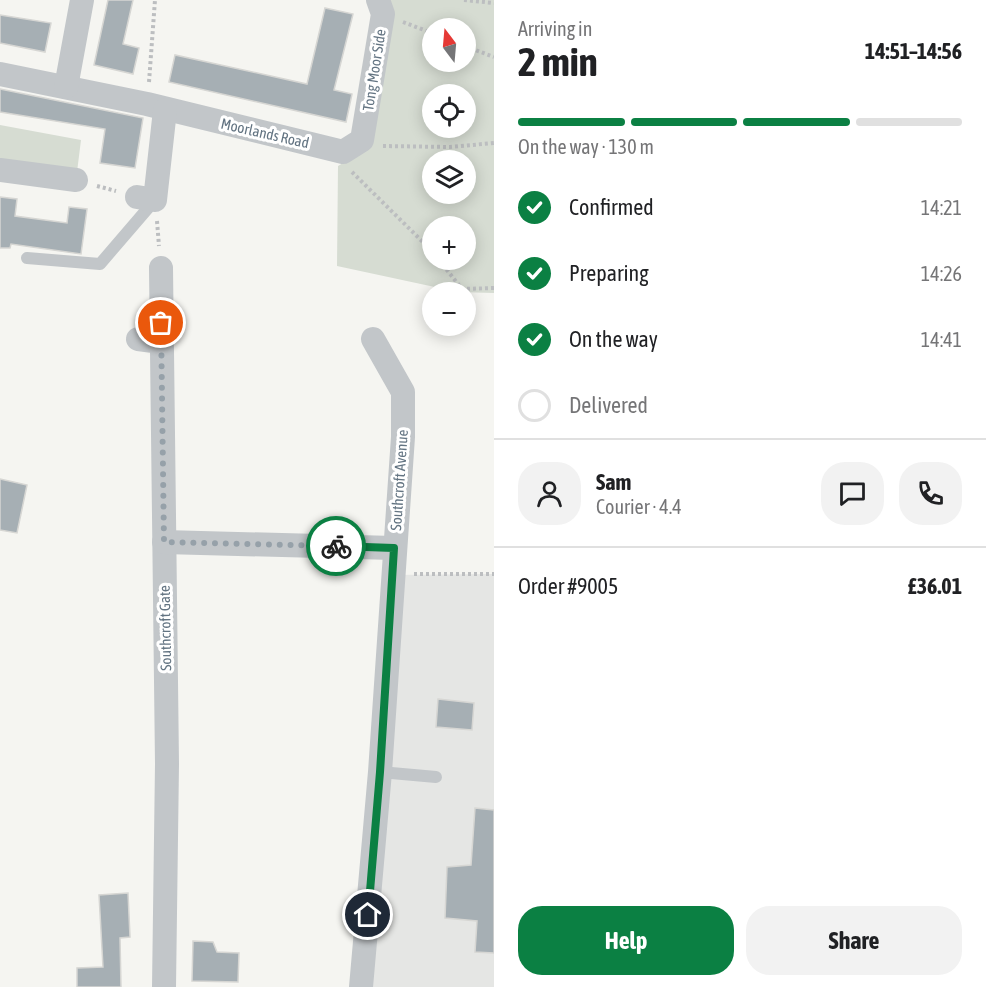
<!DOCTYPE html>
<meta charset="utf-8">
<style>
body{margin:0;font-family:"Asap Condensed",sans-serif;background:#f2f2f2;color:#202124;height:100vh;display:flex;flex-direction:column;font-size:22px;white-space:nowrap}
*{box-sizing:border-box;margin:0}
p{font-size:20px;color:#757577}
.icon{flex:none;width:33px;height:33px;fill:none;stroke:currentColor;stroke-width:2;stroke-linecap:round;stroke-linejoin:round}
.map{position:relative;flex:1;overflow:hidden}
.side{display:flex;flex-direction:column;background:#fff;width:492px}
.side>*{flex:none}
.needle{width:39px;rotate:344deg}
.controls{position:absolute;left:422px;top:18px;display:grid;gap:12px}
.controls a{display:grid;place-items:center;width:54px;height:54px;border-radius:50%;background:#fff;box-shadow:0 3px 15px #0003;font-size:30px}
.pin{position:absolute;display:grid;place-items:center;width:51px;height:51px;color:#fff;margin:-26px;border:3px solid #fff;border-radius:50%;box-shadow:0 2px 6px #0007}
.courier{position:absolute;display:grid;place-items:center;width:60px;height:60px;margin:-30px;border:4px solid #0b8043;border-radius:50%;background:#fff;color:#222;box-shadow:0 2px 8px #0007}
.overview em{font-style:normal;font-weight:700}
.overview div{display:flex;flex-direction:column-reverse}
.overview{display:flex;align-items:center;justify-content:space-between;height:102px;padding:0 24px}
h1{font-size:39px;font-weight:700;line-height:45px}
.bar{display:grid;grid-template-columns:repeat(4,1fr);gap:9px 6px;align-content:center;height:72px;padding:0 24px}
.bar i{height:8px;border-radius:4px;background:#e0e0e0}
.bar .active{background:#0b8043}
.bar p{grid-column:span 4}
.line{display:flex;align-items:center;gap:15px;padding:0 24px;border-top:2px solid #e0e0e0}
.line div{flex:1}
.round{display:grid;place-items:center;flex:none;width:63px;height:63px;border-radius:24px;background:#f2f2f2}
ol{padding:0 24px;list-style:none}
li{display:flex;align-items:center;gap:18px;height:66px}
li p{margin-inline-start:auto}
li .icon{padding:6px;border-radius:50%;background:#0b8043;color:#fff;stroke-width:4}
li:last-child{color:#757577}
li i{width:33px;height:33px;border:3px solid #e0e0e0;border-radius:50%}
.cta{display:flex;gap:12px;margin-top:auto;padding:12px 24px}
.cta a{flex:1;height:69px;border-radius:24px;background:#0b8043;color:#fff;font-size:24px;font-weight:700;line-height:69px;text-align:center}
.cta a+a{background:#f2f2f2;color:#202124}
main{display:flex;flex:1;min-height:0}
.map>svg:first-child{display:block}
.built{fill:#e5e6e4}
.green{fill:#d6dcd2;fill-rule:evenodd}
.building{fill:#a6afb4;stroke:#d6d6d3;stroke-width:1.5}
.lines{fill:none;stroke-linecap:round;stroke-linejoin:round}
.path{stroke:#bcbec0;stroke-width:4;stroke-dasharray:3 3;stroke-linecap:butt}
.service{stroke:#c2c6c9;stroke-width:12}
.minor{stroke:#c2c6c9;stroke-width:24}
.done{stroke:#96a1a9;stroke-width:6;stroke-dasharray:0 10.8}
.route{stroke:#0b8043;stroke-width:8}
.labels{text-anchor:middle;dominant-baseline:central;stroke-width:6;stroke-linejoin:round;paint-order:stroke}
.street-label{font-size:15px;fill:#637482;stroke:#fff}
</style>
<main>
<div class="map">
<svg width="494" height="987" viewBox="0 0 494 987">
<rect width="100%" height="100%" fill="#f5f5f1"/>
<path class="built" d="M 494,574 L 494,987 L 361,987 L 392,575 Z"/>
<g class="green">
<path d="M 386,0 L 494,0 L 494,293 L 458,292 L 337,266 L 338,166 L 365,150 ZM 432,28 L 465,28 L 465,62 L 432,62 ZM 432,94 L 465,94 L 465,128 L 432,128 ZM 432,160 L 465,160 L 465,194 L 432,194 ZM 432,226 L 465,226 L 465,260 L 432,260 Z"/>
<path d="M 0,125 L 81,140 L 76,180 L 0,170 Z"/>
</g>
<g class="building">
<path d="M 108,0 L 133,0 L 123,44 L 139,48 L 133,74 L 94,65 Z"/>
<path d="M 325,8 L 353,14 L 334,90 L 352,94 L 346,122 L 169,82 L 175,55 L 307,84 Z"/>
<path d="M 0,15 L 51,23 L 45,52 L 0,43 Z"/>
<path d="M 0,89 L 143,118 L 135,168 L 100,163 L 105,129 L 0,112 Z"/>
<path d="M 0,197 L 17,199 L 15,216 L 67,223 L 69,207 L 87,209 L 81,254 L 11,244 L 10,248 L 0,248 Z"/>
<path d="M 0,479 L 27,485 L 17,533 L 0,530 Z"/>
<path d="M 438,699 L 474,703 L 472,730 L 436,727 Z"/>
<path d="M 475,808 L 494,810 L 494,953 L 475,952 L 477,921 L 445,918 L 447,867 L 471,865 Z"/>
<path d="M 128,893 L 130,937 L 120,938 L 121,987 L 77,987 L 77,968 L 103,967 L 99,895 Z"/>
<path d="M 193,941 L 213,942 L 217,952 L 239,953 L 238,982 L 192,981 Z"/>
</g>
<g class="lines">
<g class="path">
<path d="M 464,0 L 494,3"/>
<path d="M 403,22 L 432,33"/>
<path d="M 465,46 L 494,57"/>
<path d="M 149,82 L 155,0"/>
<path d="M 383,146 L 450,147 L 494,143"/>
<path d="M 352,172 L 432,251"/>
<path d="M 97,186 L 116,191"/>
<path d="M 157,221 L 159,246"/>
<path d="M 439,260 L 462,289 L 494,288"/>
<path d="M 414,574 L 494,574"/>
</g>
<g class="service">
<path d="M 27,258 L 100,264 L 155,200"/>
<path d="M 380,772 L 436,777"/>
</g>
<g class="minor">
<path d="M 0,74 L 147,104 L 343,152 L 362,140 L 383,14 L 378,0"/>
<path d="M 66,87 L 82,0"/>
<path d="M 0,170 L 76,180"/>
<path d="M 137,197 L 155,200 L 165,110"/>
<path d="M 161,268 L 167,764 L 164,987"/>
<path d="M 138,339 L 161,342"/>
<path d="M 164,542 L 394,548"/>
<path d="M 361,987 L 380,772 L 403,437 L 403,392 L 373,339"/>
</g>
</g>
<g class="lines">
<path class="done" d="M 161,323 L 164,542 L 336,546"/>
<path class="route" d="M 336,546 L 394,548 L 380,772 L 368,915"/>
</g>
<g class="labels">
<g class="street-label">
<text transform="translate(374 70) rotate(-81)">Tong Moor Side</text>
<text transform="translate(265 133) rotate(13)">Moorlands Road</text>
<text transform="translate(399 480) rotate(-86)">Southcroft Avenue</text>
<text transform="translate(165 628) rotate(-91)">Southcroft Gate</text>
</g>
</g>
</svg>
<div class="controls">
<a><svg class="needle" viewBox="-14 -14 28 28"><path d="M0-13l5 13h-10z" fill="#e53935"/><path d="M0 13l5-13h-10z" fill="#757577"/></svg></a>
<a><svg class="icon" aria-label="locate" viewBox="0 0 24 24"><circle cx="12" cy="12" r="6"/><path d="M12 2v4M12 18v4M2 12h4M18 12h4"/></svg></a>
<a><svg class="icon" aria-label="layers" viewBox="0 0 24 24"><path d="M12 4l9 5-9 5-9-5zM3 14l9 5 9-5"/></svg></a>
<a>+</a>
<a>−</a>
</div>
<div class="pin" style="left:161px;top:323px;background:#ea580c"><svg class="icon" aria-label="bag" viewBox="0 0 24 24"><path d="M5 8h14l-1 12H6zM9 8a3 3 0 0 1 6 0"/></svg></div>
<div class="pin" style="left:368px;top:915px;background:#1f2937"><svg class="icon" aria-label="home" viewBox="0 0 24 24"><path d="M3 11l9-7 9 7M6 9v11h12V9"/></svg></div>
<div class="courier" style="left:336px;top:546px"><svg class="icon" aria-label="bike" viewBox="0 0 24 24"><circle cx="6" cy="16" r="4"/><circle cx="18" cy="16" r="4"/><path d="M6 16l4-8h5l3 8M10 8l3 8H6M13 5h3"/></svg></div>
</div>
<section class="side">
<div class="overview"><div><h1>2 min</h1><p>Arriving in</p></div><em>14:51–14:56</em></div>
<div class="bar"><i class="active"></i><i class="active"></i><i class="active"></i><i></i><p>On the way · 130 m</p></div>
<ol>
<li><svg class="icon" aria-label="check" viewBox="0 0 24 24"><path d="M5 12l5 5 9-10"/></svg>Confirmed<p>14:21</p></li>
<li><svg class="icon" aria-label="check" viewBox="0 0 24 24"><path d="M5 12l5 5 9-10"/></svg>Preparing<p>14:26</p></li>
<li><svg class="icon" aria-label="check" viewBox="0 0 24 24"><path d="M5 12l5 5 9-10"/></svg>On the way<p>14:41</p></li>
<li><i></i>Delivered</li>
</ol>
<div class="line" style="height:108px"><a class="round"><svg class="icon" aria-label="person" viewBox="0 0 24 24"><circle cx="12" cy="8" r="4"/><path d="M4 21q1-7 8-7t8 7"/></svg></a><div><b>Sam</b><p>Courier · 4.4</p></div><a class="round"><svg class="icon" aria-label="chat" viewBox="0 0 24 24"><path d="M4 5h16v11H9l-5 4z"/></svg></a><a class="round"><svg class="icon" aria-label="phone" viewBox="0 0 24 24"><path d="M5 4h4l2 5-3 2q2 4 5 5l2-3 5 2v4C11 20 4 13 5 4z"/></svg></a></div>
<div class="line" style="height:78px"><div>Order #9005</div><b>£36.01</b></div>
<div class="cta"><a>Help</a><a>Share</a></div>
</section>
</main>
